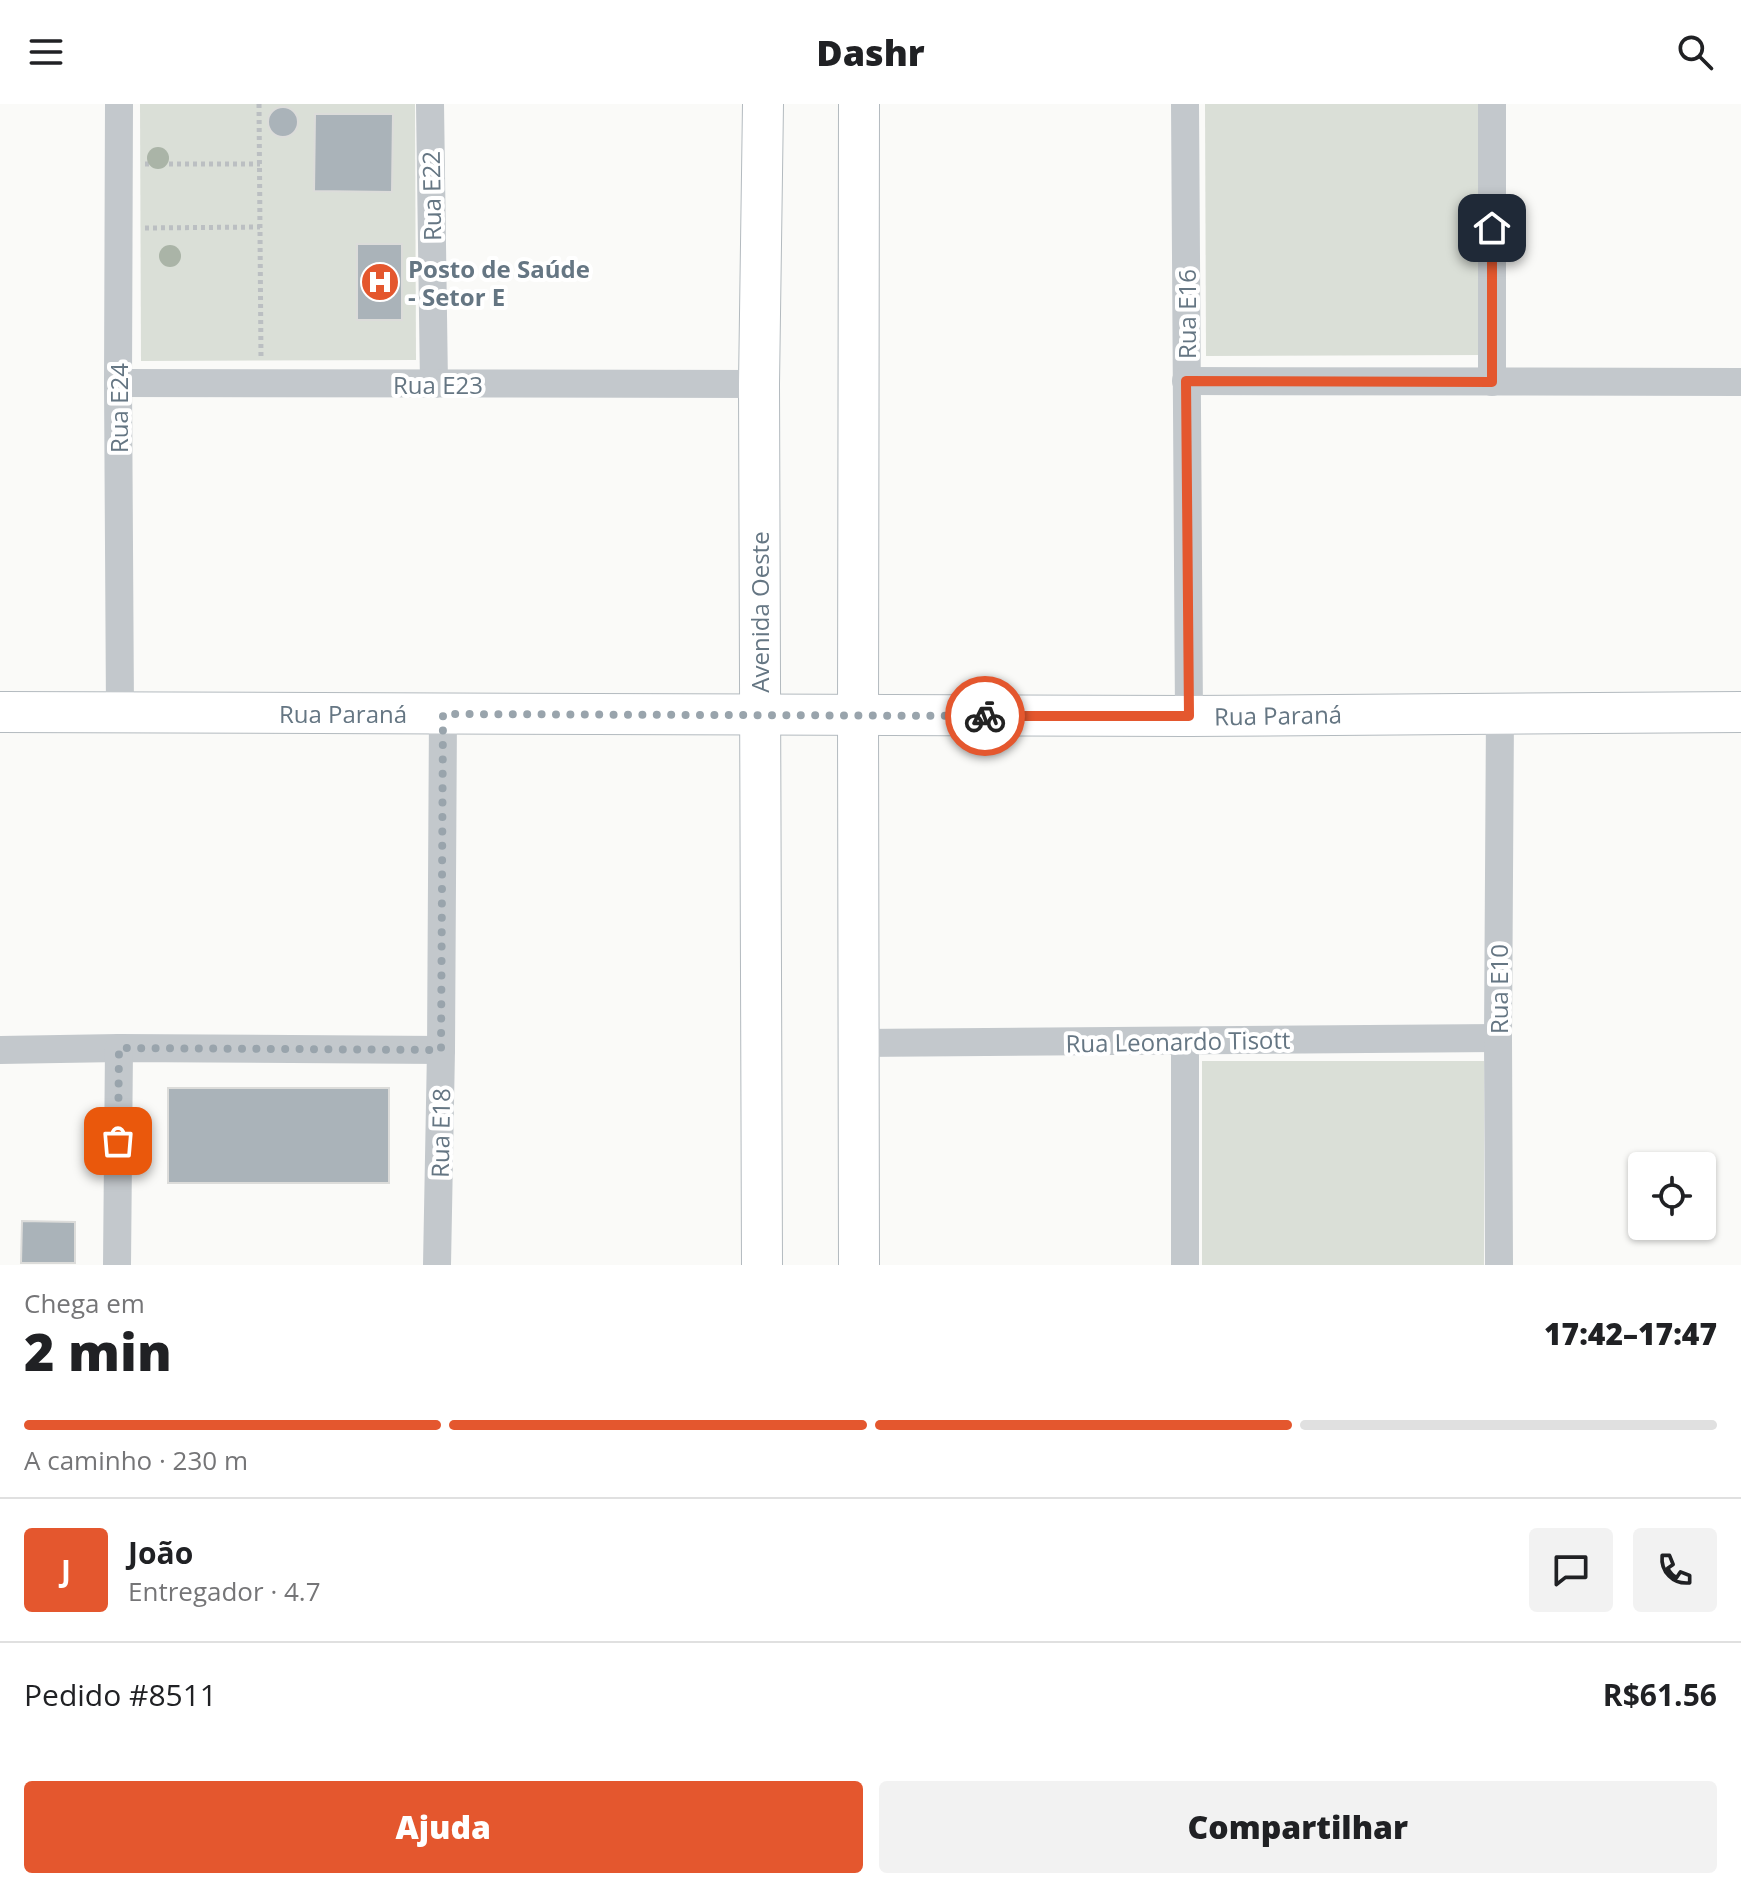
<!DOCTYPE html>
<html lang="pt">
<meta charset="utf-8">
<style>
body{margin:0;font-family:"Open Sans",sans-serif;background:#f2f2f2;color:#202124;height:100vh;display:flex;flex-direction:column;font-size:30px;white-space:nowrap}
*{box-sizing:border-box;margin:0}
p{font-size:26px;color:#757577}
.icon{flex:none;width:44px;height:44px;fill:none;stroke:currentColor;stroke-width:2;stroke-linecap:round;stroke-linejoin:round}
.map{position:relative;height:1161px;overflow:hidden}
.panel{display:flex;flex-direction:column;background:#fff;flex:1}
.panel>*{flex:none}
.buttons{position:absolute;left:1628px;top:1048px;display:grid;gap:16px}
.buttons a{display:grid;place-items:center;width:88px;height:88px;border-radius:8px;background:#fff;box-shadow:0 2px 6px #0004;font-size:40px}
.pin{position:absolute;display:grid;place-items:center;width:68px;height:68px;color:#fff;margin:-34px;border-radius:16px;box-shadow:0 4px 12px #0006}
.courier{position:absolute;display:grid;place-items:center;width:80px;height:80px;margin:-40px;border:6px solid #e4572e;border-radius:50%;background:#fff;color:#222;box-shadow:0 2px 10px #0007}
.head em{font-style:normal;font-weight:800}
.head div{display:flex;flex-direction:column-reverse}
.head{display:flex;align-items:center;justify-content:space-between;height:136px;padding:0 24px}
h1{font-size:52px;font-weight:800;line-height:60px}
.bar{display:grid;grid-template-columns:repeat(4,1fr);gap:12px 8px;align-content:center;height:96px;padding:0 24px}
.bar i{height:10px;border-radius:6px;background:#e0e0e0}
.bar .active{background:#e4572e}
.bar p{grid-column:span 4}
.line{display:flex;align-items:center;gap:20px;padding:0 24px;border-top:2px solid #e0e0e0}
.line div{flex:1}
.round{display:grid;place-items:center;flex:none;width:84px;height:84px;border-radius:8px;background:#f2f2f2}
.action{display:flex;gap:16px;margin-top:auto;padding:16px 24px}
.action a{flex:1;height:92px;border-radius:8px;background:#e4572e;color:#fff;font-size:32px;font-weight:800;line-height:92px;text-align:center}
.action a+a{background:#f2f2f2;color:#202124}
header{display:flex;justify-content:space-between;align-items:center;height:104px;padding:0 24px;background:#fff;font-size:36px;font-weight:800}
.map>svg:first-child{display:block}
.green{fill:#dadfd7}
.building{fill:#aab3b9;stroke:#dcdcda;stroke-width:2}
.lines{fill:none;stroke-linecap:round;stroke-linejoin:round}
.secondary-casing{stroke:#b3babf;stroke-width:42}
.path{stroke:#bbbfc2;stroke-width:5;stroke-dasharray:4 4;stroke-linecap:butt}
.street{stroke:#c3c8cc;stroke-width:28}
.secondary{stroke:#fff;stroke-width:40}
.tree{fill:#aab4a7}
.done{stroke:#99a4ac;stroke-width:8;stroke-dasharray:0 14.4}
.route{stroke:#e4572e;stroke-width:10}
.labels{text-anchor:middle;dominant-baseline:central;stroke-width:8;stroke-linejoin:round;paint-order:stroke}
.street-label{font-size:24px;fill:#657683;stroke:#fff}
.poi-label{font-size:24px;font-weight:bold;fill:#657683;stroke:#fff;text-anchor:start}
</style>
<header><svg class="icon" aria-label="menu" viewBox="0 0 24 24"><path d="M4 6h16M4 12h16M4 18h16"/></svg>Dashr<svg class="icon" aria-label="search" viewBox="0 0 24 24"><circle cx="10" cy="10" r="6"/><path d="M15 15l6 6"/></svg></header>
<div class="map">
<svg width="1741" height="1161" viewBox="0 0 1741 1161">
<rect width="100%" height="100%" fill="#fafaf8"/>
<g class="green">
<path d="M 140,0 L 415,0 L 416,256 L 141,257 Z"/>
<path d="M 1205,0 L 1483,0 L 1485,251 L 1206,252 Z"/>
<rect x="1202" y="957" width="282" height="204"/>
</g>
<g class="building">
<circle cx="283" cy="18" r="15"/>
<path d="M 315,10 L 393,10 L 392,88 L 314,87 Z"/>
<rect x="357" y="140" width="45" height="76"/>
<rect x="168" y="984" width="221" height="95"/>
<path d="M 22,1117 L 75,1118 L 75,1159 L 21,1159 Z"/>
</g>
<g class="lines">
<g class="secondary-casing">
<g id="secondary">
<path d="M 0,608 L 1189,612 L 1741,608"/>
<path d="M 762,1161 L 759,280 L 763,0"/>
<path d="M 859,1161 L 858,612 L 859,0"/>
</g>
</g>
<g class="path">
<path d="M 259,0 L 261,255"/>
<path d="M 145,60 L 260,60"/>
<path d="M 145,124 L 260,123"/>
</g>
<g class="street">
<path d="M 119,0 L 118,279 L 120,607"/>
<path d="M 430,0 L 434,280"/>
<path d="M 1185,0 L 1189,612"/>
<path d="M 1492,0 L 1492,278"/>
<path d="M 1186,277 L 1741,278"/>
<path d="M 118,279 L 759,280"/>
<path d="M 1185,937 L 1185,1161"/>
<path d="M 859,939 L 1498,934"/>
<path d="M 0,946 L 119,944 L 441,946"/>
<path d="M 117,1161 L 119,944"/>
<path d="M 437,1161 L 441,946 L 443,610"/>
<path d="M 1499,1161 L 1498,934 L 1500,609"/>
</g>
<use href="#secondary" class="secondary"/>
</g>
<g class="tree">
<circle cx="158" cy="54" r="11"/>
<circle cx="170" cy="152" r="11"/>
</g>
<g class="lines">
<path class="done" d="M 118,1037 L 119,944 L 441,946 L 443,610 L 985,612"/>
<path class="route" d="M 985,612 L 1189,612 L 1186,277 L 1492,278 L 1492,124"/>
</g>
<defs>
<g id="hospital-disc" transform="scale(2)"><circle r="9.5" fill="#e4572e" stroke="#fff"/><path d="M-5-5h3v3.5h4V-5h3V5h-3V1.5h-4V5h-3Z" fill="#fff"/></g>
</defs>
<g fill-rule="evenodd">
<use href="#hospital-disc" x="380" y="178"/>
</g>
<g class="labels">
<g class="street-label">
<text transform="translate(431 92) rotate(-91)">Rua E22</text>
<text transform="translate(1186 210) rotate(-90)">Rua E16</text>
<text x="438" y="280">Rua E23</text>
<text transform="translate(118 304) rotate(-90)">Rua E24</text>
<text transform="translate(759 508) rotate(-90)">Avenida Oeste</text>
<text x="343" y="609">Rua Paraná</text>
<text transform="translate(1278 611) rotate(-1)">Rua Paraná</text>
<text transform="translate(1498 885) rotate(-90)">Rua E10</text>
<text transform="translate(1178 937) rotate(-1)">Rua Leonardo Tisott</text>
<text transform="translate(440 1029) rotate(-89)">Rua E18</text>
</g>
<g class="poi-label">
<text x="408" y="164">Posto de Saúde<tspan x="408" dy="28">- Setor E</tspan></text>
</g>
</g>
</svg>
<div class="buttons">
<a><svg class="icon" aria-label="locate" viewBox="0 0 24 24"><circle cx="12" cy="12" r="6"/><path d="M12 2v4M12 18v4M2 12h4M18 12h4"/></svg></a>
</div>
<div class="pin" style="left:118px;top:1037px;background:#ea580c"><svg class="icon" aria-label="bag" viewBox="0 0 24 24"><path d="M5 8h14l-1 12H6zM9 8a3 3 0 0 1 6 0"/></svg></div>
<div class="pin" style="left:1492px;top:124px;background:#1f2937"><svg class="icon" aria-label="home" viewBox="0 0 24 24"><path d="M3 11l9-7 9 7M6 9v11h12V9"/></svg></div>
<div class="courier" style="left:985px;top:612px"><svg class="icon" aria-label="bike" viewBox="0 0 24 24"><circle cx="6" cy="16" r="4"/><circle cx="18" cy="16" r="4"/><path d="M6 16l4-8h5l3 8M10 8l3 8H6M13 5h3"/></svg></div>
</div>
<section class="panel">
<div class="head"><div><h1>2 min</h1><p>Chega em</p></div><em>17:42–17:47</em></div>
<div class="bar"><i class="active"></i><i class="active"></i><i class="active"></i><i></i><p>A caminho · 230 m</p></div>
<div class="line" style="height:144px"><b class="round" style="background:#e4572e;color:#fff">J</b><div><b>João</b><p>Entregador · 4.7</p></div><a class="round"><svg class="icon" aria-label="chat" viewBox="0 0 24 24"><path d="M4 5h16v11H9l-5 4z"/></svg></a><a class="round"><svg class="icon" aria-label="phone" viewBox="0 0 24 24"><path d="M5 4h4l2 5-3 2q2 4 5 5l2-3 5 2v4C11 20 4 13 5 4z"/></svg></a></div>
<div class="line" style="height:104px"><div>Pedido #8511</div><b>R$61.56</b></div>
<div class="action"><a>Ajuda</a><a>Compartilhar</a></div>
</section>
